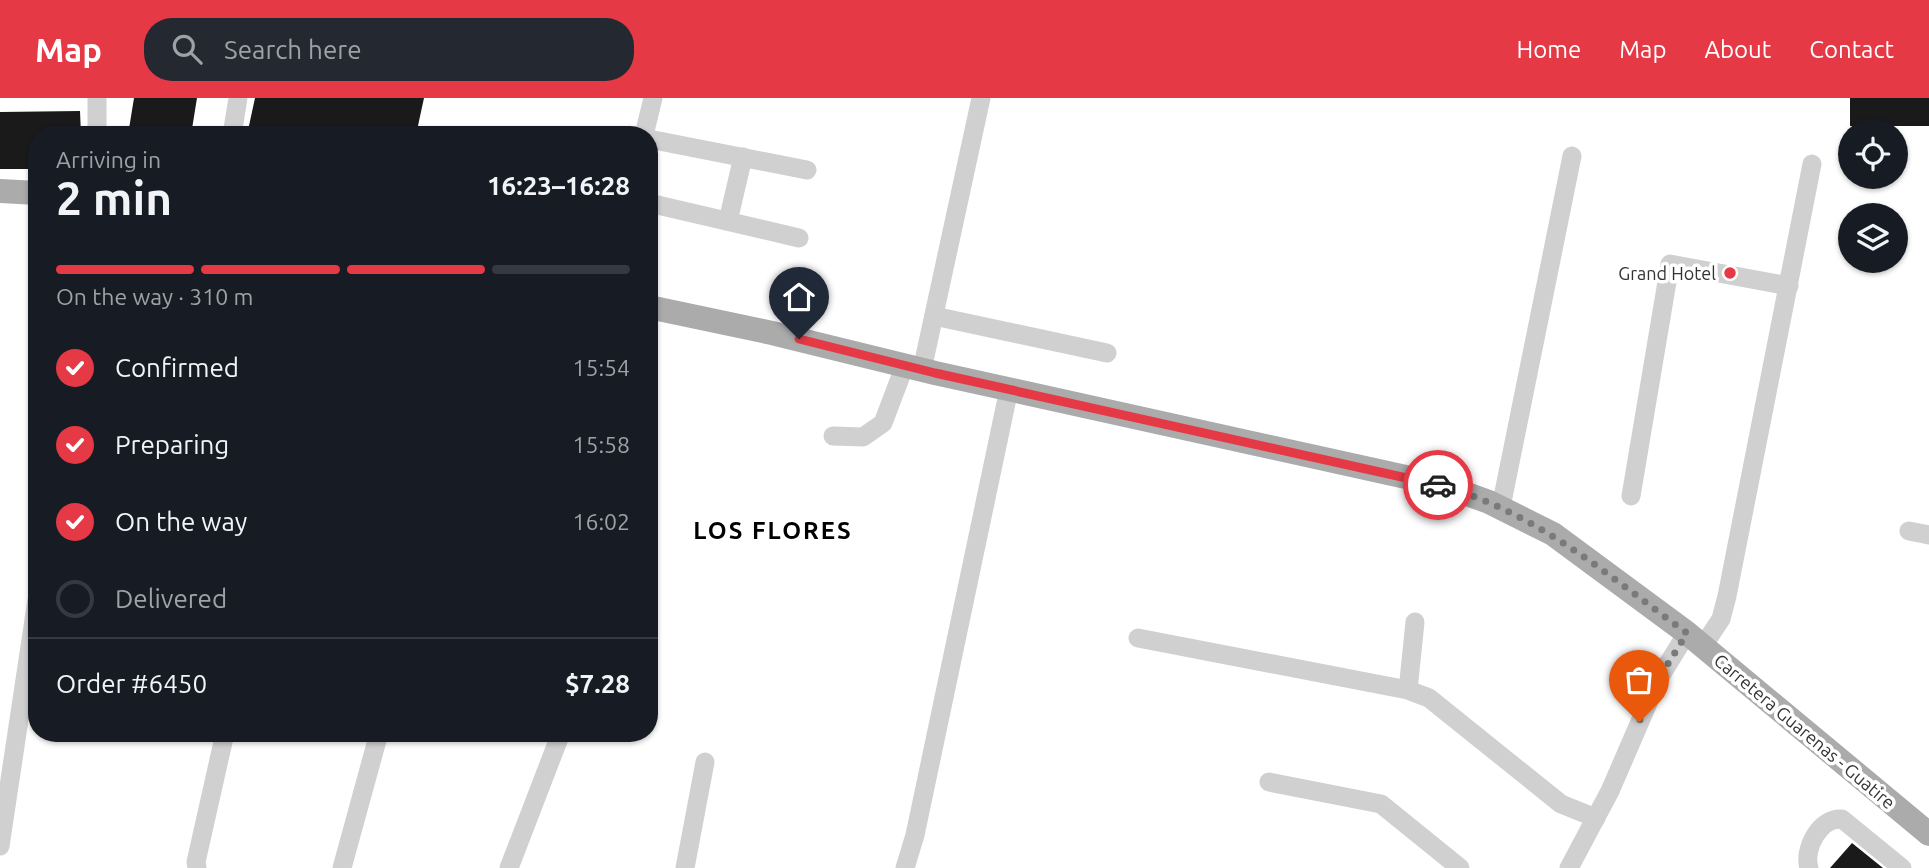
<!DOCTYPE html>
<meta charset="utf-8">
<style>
body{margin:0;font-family:Ubuntu,sans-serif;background:#242831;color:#f1f3f6;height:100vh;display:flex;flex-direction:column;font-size:26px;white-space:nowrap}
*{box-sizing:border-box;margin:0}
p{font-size:23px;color:#9ea1a6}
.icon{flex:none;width:38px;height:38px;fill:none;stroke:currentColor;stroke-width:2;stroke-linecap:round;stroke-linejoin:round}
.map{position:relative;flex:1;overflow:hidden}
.drawer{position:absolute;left:28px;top:28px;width:630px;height:616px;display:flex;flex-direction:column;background:#171b24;border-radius:28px;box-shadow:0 2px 5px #0004}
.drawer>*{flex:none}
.controls{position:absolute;left:1838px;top:21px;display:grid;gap:14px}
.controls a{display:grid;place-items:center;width:70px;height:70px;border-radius:50%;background:#171b24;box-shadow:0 2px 5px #0004;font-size:35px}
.pin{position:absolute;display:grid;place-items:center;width:60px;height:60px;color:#fff;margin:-72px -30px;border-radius:50% 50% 50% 0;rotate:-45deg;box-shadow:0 0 7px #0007}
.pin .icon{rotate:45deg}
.courier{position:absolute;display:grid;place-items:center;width:70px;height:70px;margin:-35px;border:5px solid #e63946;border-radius:50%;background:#fff;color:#222;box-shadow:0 2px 9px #0007}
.headline em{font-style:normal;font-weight:600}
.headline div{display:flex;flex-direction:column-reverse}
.headline{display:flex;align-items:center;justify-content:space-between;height:119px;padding:0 28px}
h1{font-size:46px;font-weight:600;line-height:52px}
.bar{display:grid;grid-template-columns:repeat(4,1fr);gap:10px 7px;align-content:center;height:84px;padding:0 28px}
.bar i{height:9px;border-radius:5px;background:#363941}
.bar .selected{background:#e63946}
.bar p{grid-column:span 4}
.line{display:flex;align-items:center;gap:18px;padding:0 28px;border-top:2px solid #363941}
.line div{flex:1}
ol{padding:0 28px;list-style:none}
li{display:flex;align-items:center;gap:21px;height:77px}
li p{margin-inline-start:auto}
li .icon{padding:7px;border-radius:50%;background:#e63946;color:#fff;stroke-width:4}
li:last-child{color:#9ea1a6}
li i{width:38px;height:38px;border:4px solid #363941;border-radius:50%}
header{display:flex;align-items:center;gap:42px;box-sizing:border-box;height:98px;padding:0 35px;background:#e63946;color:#fff}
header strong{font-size:33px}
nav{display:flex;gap:38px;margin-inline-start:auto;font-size:24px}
.search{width:490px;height:63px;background:#242831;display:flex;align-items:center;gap:18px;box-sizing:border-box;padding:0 24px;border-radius:28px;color:#9ea1a6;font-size:26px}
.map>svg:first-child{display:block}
.building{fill:#1a1a1a}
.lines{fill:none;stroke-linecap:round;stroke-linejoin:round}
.minor{stroke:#d0d0d0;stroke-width:19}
.major{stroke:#ababab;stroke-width:24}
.done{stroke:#7a7a7a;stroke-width:7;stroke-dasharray:0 12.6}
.route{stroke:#e63946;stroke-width:9}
.poi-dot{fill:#e63946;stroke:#fff;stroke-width:2.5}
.labels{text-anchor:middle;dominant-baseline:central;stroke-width:7;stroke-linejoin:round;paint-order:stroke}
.poi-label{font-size:18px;fill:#333;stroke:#fff;text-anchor:end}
.street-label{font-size:18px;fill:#333;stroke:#fff}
.district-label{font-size:24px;font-weight:bold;letter-spacing:2px;fill:#000;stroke:#fff}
</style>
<header>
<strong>Map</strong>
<div class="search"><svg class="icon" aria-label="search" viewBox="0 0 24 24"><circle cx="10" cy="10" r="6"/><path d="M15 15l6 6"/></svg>Search here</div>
<nav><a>Home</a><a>Map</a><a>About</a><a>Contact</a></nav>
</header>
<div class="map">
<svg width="1929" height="770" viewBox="0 0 1929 770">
<rect width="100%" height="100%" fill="#fff"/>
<g class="building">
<path d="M 134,0 L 197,0 L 191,37 L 128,37 Z"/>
<path d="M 255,0 L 424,0 L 416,37 L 247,37 Z"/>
<rect x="1850" y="0" width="79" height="28"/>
<path d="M 80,13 L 81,37 L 37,37 L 37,71 L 0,71 L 0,14 Z"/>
<path d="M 1852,745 L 1883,770 L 1830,770 Z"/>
</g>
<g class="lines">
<g class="minor">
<path d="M 97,37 L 97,0"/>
<path d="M 232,37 L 238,0"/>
<path d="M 644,37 L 653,0"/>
<path d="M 649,41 L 807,72"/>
<path d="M 649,105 L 799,140"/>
<path d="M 728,123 L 743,59"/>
<path d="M 934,218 L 1107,255"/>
<path d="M 922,272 L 981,0"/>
<path d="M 833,338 L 863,339 L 883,325 L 905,267"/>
<path d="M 1631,398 L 1670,166 L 1789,188"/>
<path d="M 1501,409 L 1572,58"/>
<path d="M 1909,433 L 1929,437"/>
<path d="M 1138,540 L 1408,592 L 1429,600 L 1561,706 L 1596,720"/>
<path d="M 1703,548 L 1721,521 L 1727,498 L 1812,66"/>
<path d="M 1408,592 L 1415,524"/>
<path d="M 1269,684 L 1381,706 L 1460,770"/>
<path d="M 0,748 L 37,502"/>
<path d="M 197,770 L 196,764 L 225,635"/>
<path d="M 342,770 L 379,635"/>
<path d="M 509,770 L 561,635"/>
<path d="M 685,770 L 705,664"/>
<path d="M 905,770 L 915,737 L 1009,291"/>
<path d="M 1569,770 L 1610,693 L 1658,582 L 1687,535"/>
<path d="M 1809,770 C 1803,751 1820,719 1842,721 L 1902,770"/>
</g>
<g class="major">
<path d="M 0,93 L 37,95"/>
<path d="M 649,209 L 772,235 L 935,275 L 1442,387 L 1489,404 L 1553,436 L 1687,535 L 1929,736"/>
</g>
</g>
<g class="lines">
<path class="done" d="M 1438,387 C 1536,413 1607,477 1687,535 L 1658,582 L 1639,624"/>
<path class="route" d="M 799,241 L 935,275 L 1438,387"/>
</g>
<circle class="poi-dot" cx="1730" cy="175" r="7"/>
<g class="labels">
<g class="poi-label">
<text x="1716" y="175">Grand Hotel</text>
</g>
<g class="street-label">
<text transform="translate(1805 633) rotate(40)">Carretera Guarenas - Guatire</text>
</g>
<g class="district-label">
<text x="773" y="432">LOS FLORES</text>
</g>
</g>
</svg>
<div class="controls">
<a><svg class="icon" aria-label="locate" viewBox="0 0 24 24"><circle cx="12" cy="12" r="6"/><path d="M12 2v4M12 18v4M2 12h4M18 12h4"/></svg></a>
<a><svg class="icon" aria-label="layers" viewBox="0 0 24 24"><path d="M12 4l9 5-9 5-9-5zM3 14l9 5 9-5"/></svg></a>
</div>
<div class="pin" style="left:1639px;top:624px;background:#ea580c"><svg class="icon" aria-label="bag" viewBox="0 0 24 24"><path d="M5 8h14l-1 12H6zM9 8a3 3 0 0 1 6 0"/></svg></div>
<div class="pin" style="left:799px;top:241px;background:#1f2937"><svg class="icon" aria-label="home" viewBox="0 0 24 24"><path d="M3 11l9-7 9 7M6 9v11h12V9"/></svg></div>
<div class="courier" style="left:1438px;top:387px"><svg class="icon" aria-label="car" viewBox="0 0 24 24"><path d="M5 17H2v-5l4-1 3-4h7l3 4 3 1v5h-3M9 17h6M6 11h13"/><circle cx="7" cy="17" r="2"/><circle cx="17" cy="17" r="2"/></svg></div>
<section class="drawer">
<div class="headline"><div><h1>2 min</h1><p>Arriving in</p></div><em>16:23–16:28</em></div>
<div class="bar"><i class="selected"></i><i class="selected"></i><i class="selected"></i><i></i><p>On the way · 310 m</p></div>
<ol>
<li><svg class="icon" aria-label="check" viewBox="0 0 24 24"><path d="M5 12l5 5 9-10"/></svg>Confirmed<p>15:54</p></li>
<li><svg class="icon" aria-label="check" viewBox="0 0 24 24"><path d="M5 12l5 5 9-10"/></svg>Preparing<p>15:58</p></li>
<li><svg class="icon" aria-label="check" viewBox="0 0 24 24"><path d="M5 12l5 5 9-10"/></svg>On the way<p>16:02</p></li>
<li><i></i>Delivered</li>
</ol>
<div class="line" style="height:91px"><div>Order #6450</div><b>$7.28</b></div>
</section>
</div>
